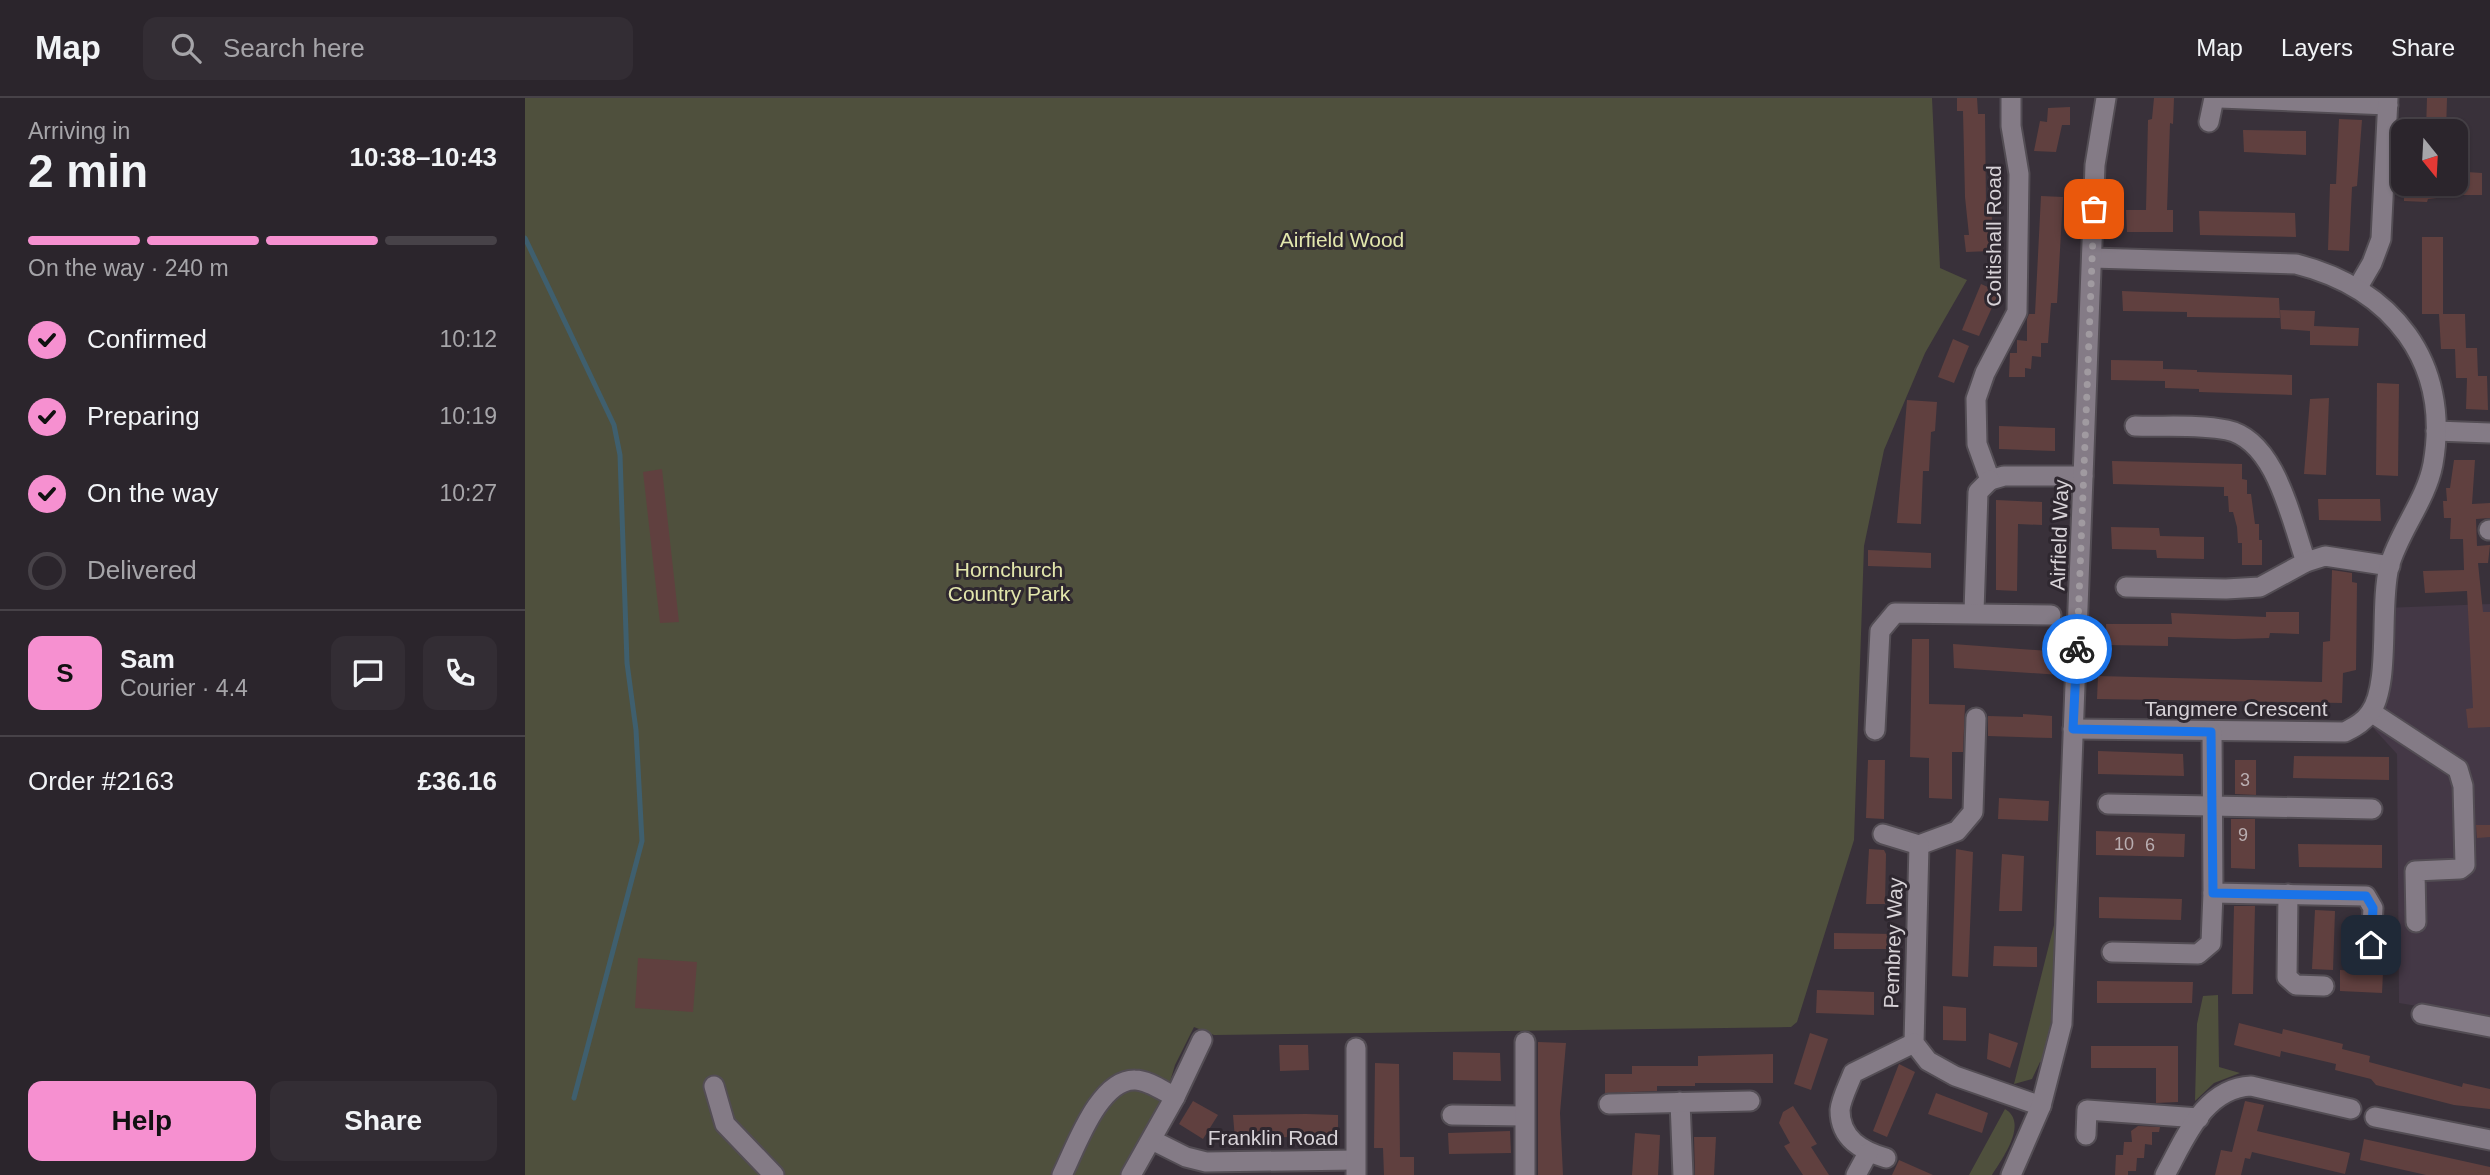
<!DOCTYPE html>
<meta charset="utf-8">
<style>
body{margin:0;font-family:Arial,sans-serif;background:#332d34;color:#f1f3f6;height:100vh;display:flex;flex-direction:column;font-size:26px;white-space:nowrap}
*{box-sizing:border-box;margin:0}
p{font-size:23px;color:#a6a5a9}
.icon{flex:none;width:38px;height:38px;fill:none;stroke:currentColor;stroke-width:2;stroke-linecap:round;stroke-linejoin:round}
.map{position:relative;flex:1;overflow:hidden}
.panel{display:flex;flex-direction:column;background:#2b252c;width:525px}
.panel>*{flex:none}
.needle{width:46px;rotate:162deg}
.fabs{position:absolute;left:1866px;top:21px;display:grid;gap:14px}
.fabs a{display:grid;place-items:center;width:77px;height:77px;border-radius:14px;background:#2b252c;box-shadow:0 2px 5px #0004,0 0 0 2px #474248;font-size:35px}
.pin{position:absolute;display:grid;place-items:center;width:60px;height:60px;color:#fff;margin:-30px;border-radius:14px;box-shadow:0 4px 10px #0006}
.courier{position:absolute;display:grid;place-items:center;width:70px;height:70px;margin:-35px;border:5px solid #1a73e8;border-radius:50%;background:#fff;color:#222;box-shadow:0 2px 9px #0007}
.head em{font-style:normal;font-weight:600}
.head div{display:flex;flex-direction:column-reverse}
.head{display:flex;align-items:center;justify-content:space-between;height:119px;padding:0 28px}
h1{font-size:46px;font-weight:600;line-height:52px}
.bar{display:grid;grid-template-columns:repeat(4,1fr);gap:10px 7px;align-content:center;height:84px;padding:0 28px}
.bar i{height:9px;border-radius:5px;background:#474248}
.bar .on{background:#f690d0}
.bar p{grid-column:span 4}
.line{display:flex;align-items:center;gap:18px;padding:0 28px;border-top:2px solid #474248}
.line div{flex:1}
.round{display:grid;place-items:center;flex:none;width:74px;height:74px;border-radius:14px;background:#332d34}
ol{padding:0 28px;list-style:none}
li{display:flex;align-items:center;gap:21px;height:77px}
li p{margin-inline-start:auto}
li .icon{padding:7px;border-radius:50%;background:#f690d0;color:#111;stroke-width:4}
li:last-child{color:#a6a5a9}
li i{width:38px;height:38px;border:4px solid #474248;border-radius:50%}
.cta{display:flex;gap:14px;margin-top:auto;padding:14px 28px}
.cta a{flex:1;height:80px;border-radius:14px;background:#f690d0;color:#111;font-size:28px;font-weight:600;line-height:80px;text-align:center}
.cta a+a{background:#332d34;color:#f1f3f6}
header{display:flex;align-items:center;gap:42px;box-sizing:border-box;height:98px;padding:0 35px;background:#2b252c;border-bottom:2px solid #474248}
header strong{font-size:33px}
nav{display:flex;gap:38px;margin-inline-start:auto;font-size:24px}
.search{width:490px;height:63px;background:#332d34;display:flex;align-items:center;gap:18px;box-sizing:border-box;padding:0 24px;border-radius:14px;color:#a6a5a9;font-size:26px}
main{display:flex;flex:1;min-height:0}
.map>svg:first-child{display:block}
.built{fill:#443846}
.green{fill:#4f503d}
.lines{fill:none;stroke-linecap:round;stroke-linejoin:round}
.stream{stroke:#3f5f6e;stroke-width:5}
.building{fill:#60403f}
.minor-casing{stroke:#534d54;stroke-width:23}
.minor{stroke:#847b86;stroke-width:19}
.done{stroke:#a09aa0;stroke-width:7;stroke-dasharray:0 12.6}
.route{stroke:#1a73e8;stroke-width:9}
.labels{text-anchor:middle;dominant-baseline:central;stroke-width:6;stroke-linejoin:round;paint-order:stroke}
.number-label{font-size:18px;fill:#b9aeb1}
.street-label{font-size:21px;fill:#d7d2d7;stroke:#2e272f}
.park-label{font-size:21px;fill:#e2e6ac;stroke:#2e272f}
</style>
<header>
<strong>Map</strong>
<div class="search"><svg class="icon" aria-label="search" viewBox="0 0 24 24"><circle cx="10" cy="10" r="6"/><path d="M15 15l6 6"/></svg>Search here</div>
<nav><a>Map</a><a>Layers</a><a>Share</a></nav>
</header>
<main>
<section class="panel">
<div class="head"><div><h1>2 min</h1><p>Arriving in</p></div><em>10:38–10:43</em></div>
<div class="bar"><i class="on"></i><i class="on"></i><i class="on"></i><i></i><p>On the way · 240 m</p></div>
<ol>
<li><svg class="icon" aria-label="check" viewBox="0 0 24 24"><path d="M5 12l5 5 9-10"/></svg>Confirmed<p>10:12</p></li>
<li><svg class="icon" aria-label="check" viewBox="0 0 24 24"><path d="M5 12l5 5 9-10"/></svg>Preparing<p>10:19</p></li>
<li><svg class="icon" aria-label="check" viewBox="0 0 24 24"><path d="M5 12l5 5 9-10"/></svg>On the way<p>10:27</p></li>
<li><i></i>Delivered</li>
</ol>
<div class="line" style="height:126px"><b class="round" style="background:#f690d0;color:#111">S</b><div><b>Sam</b><p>Courier · 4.4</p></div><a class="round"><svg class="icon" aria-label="chat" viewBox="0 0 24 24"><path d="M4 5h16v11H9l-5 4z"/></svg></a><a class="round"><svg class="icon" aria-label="phone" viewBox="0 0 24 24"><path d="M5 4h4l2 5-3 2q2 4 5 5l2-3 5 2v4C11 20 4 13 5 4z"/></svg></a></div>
<div class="line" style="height:91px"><div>Order #2163</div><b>£36.16</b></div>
<div class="cta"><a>Help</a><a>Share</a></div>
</section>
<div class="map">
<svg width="1965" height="1077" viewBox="0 0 1965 1077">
<rect width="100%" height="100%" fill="#39313a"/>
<path class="built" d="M 1965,506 L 1965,920 L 1874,905 L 1872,656 L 1840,621 L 1858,510 Z"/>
<g class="green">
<path d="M 0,0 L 1407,0 L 1415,170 L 1442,182 L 1400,255 L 1359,352 L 1339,448 L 1329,742 L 1272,924 L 1266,929 L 689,937 L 669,929 L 650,967 L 637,1010 L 597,1077 L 0,1077 Z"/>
<path d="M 1535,673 C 1535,770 1537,870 1520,965 L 1515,964 L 1507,981 L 1489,986 L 1529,827 Z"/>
<path d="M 1693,897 L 1694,969 L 1715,975 L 1689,985 L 1670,1003 L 1672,926 L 1678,898 Z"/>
<path d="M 1480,1011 C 1504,1025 1477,1061 1467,1077 L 1444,1077 Z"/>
</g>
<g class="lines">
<path class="stream" d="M 0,140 L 89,327 L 95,357 L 102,565 L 111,632 L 117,743 L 49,1000"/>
</g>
<g class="building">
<path d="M 1432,0 L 1452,0 L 1453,16 L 1460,16 L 1461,106 L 1466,105 L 1468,139 L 1463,138 L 1465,153 L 1441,154 L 1439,137 L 1444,137 L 1440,99 L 1438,13 L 1432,13 Z"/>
<path d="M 1629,0 L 1649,0 L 1648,26 L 1645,25 L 1642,112 L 1648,112 L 1648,134 L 1602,134 L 1601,112 L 1621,112 L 1623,22 L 1627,21 Z"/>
<path d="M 1902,0 L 1922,0 L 1921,33 L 1901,33 Z"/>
<path d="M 1545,9 L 1545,27 L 1537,27 L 1531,54 L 1509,53 L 1515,23 L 1522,24 L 1523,10 Z"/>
<path d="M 1814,21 L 1837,22 L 1832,88 L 1827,89 L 1824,153 L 1803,152 L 1805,86 L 1811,86 Z"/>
<path d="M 1718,32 L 1781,33 L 1781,57 L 1719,54 Z"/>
<path d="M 1942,74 L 1957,75 L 1957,97 L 1930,97 L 1930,92 L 1929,98 L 1903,101 L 1902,104 L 1879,103 L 1879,86 L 1930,86 L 1930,76 Z"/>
<path d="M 1516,98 L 1538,99 L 1532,205 L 1526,205 L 1523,245 L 1516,245 L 1516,259 L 1507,258 L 1506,271 L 1500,270 L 1500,279 L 1484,279 L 1485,255 L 1492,255 L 1492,242 L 1502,243 L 1502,221 L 1504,216 L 1510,216 Z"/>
<path d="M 1674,113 L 1770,115 L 1771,139 L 1675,137 Z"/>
<rect x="1897" y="139" width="21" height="77"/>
<path d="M 1456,186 L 1474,194 L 1454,238 L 1437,232 Z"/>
<path d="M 1597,193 L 1754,200 L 1755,220 L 1662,219 L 1662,214 L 1598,213 Z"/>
<path d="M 1755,212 L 1790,213 L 1789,228 L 1834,230 L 1833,248 L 1785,247 L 1785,233 L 1756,231 Z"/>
<path d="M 1914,216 L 1940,216 L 1941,250 L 1952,250 L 1953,278 L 1962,278 L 1963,312 L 1941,311 L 1942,280 L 1931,280 L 1930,251 L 1916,251 Z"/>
<path d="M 1428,241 L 1444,248 L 1429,285 L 1413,279 Z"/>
<path d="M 1586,262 L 1638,263 L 1638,271 L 1672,272 L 1672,274 L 1767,277 L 1767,297 L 1674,294 L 1674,291 L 1640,290 L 1640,283 L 1586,282 Z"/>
<path d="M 1852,285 L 1874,286 L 1873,378 L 1851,377 Z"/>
<path d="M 1804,300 L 1801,377 L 1779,376 L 1785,301 Z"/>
<path d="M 1382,302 L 1412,304 L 1410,333 L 1406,334 L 1404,373 L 1398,373 L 1396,426 L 1372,425 Z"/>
<path d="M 1474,328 L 1530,330 L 1530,353 L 1474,351 Z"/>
<path d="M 1929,362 L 1950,362 L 1947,406 L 1965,405 L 1965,420 L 1951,421 L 1952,448 L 1965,447 L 1963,465 L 1953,465 L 1958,514 L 1965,514 L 1965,629 L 1943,630 L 1941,611 L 1948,610 L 1942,493 L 1900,495 L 1898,473 L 1939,472 L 1938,441 L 1925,441 L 1926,420 L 1919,420 L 1918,403 L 1922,403 L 1921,390 L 1925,390 Z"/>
<path d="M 1587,363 L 1717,366 L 1717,381 L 1722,382 L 1722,396 L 1726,396 L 1730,426 L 1734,426 L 1734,442 L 1737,442 L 1737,467 L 1717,467 L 1717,445 L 1713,445 L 1712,429 L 1708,414 L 1704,414 L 1703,398 L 1699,398 L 1699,389 L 1588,386 Z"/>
<path d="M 137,371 L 154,524 L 135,525 L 118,374 Z"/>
<path d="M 1793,401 L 1855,401 L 1856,423 L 1794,422 Z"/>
<path d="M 1471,402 L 1517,404 L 1517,427 L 1493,426 L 1492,493 L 1471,492 Z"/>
<path d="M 1586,429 L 1634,430 L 1635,438 L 1679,439 L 1679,461 L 1632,460 L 1631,452 L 1587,451 Z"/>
<path d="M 1343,452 L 1406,455 L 1406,470 L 1343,468 Z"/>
<path d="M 1807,472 L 1827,475 L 1827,484 L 1832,485 L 1831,572 L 1818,575 L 1817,605 L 1572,601 L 1573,578 L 1797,584 L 1798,544 L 1805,543 Z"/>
<path d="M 1741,514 L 1774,514 L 1774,536 L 1745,535 L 1744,540 L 1709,541 L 1643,539 L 1643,548 L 1582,547 L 1581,526 L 1647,526 L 1646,515 L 1741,519 Z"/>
<path d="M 1387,541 L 1404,541 L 1404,606 L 1440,607 L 1438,654 L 1427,654 L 1427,701 L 1404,700 L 1404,660 L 1385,659 Z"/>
<path d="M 1428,546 L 1537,554 L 1536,577 L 1429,570 Z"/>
<path d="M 1498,616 L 1527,618 L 1527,640 L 1463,638 L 1463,618 L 1498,619 Z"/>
<path d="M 1573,653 L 1658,656 L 1659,678 L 1573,676 Z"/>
<path d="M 1769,658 L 1864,659 L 1864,682 L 1768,680 Z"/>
<path d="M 1343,662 L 1360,662 L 1359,721 L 1341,720 Z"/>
<path d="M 1710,662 L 1731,662 L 1731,697 L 1710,696 Z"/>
<path d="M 1474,700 L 1524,703 L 1523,723 L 1473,721 Z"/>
<path d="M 1706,721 L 1730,721 L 1730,771 L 1706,770 Z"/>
<path d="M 1951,727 L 1965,727 L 1965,739 L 1952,740 Z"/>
<path d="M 1571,733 L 1660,736 L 1659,759 L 1571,757 Z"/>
<path d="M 1773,746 L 1857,747 L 1857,770 L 1774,769 Z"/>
<path d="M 1344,751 L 1359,752 L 1361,756 L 1360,806 L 1341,806 Z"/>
<path d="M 1431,751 L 1448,754 L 1443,879 L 1427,878 Z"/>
<path d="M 1477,756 L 1499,758 L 1497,813 L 1474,813 Z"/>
<path d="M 1574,799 L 1657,801 L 1656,822 L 1574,820 Z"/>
<path d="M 1709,808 L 1730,808 L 1728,896 L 1707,896 Z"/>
<path d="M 1790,812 L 1810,813 L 1808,872 L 1787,871 Z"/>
<path d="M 1309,835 L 1368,836 L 1367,851 L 1309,851 Z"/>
<path d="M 1469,848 L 1512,849 L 1512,869 L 1468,868 Z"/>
<path d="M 113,860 L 172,864 L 168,914 L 110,910 Z"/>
<path d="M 1815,872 L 1858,874 L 1857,895 L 1815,893 Z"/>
<path d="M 1572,883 L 1668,884 L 1667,905 L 1572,905 Z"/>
<path d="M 1292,892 L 1349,894 L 1349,917 L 1291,915 Z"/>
<path d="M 1418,908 L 1441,910 L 1441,943 L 1418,942 Z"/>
<path d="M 1714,925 L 1757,936 L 1758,931 L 1818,946 L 1817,951 L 1845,958 L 1844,964 L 1937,989 L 1938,985 L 1965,991 L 1965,1011 L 1929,1007 L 1851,987 L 1846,981 L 1810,972 L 1811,966 L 1756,953 L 1755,959 L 1709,947 Z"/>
<path d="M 1285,935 L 1303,941 L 1286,992 L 1269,986 Z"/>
<path d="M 1464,935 L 1493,945 L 1485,970 L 1462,961 Z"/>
<path d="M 1013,944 L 1041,945 L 1035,1015 L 1038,1077 L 1013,1077 Z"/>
<path d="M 754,947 L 783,947 L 784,972 L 755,973 Z"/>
<path d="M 1566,948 L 1653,948 L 1653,1004 L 1631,1005 L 1631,970 L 1566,970 Z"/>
<path d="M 928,954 L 975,955 L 976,983 L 928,982 Z"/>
<path d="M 1248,956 L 1248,985 L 1170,985 L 1170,988 L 1132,988 L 1132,993 L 1080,995 L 1080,976 L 1107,976 L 1107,968 L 1173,968 L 1173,958 Z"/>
<path d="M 850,965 L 874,966 L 875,1059 L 889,1059 L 889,1077 L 859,1077 L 858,1050 L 849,1050 Z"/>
<path d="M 1374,966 L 1390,974 L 1362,1039 L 1348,1033 Z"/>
<path d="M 1411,995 L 1463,1015 L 1457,1035 L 1403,1016 Z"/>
<path d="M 668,1003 L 693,1017 L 678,1041 L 654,1026 Z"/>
<path d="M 1720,1003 L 1739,1007 L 1732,1033 L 1825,1055 L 1820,1076 L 1727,1054 L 1725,1061 L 1720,1060 L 1716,1077 L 1690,1077 L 1696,1052 L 1707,1054 Z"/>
<path d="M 1268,1008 L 1292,1046 L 1286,1049 L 1304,1077 L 1278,1077 L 1259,1048 L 1265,1045 L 1254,1025 L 1258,1014 Z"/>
<path d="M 781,1016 L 813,1017 L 813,1037 L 710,1041 L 708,1017 Z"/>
<path d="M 1613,1028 L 1635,1029 L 1634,1034 L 1627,1034 L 1627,1047 L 1620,1046 L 1619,1060 L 1612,1060 L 1611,1073 L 1603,1073 L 1603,1077 L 1590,1077 L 1591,1057 L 1598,1057 L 1599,1044 L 1607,1044 L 1606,1033 Z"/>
<path d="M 985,1033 L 986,1055 L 924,1056 L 923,1035 Z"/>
<path d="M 1110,1035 L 1135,1037 L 1133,1077 L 1107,1077 Z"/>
<path d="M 1169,1039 L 1191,1039 L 1189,1077 L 1170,1077 Z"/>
<path d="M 1839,1041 L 1965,1069 L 1965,1077 L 1901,1077 L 1835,1062 Z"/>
<path d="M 1374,1062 L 1408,1077 L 1367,1077 Z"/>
</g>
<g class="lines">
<g class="minor-casing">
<g id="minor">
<path d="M 1486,0 L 1486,28 L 1494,76 L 1492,214 L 1460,275 L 1451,301 L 1452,346 L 1465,382 L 1479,378 L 1558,378"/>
<path d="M 1695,0 L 1863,7"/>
<path d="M 1684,24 L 1689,0"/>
<path d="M 1833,189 L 1847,165 L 1856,141 L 1863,0"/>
<path d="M 1610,328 C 1639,329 1673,326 1702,332 C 1751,342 1766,422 1781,464"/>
<path d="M 1911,333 L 1965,335"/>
<path d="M 1964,432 L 1965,432"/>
<path d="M 1601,489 L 1701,491 L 1735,489 L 1781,464 L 1800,458 L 1865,468"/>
<path d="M 1449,514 L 1453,394 L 1465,382"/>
<path d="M 1846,614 L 1933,671 L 1938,688 L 1940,767 L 1935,771 L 1890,773 L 1891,824"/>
<path d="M 1548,631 L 1820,634 C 1829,629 1838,625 1845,615 C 1866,586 1854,509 1864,469 C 1874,433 1901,403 1908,366 C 1926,264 1867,190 1771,166 L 1567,160"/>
<path d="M 1350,632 L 1355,533 L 1370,515 L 1526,517"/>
<path d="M 1687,634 L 1688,795 L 1841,798 L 1848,810 L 1846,847"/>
<path d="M 1583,706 L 1847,711"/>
<path d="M 1358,736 L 1394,747 L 1432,733 L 1448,714 L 1451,620"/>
<path d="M 1394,747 L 1389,945 L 1403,963 L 1430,978 L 1516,1008"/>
<path d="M 1763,796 L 1762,879 L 1771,887 L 1799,888"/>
<path d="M 1587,854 L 1673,856 L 1686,845 L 1688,795"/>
<path d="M 1897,916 L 1965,929"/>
<path d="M 189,988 L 200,1026 L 249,1077"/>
<path d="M 1155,1004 L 1158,1077"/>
<path d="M 1084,1006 L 1225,1003"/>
<path d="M 927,1017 L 999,1018"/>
<path d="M 1850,1019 L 1965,1042"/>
<path d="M 1561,1037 L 1562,1012 L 1674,1020"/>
<path d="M 627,1042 L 661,1059 L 681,1064 L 830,1062"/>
<path d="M 1361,1060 C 1337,1053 1315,1041 1315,1012 C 1316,1001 1324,986 1328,975 L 1389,945"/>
<path d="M 537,1077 C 551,1049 574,981 610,982 C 623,982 638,993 650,999"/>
<path d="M 606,1077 L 650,999 L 677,942"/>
<path d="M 831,1077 L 831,950"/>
<path d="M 1000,1077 L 1000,944"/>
<path d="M 1331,1077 L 1343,1055"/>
<path d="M 1486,1077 L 1516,1008 L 1537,926 L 1570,67 L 1581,0"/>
<path d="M 1640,1077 C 1660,1041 1679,990 1726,988 L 1826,1011"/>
</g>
</g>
<use href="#minor" class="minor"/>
</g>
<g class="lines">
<path class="done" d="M 1552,551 L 1569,111"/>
<path class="route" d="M 1552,551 L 1548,631 L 1686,634 L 1688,795 L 1841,798 L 1848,810 L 1846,847"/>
</g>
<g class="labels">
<g class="number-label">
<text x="1720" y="682">3</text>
<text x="1718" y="737">9</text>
<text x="1599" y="746">10</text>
<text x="1625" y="747">6</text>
</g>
<g class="street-label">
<text transform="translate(1468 138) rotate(-90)">Coltishall Road</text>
<text transform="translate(1534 437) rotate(-88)">Airfield Way</text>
<text x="1711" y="610">Tangmere Crescent</text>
<text transform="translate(1368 845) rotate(-88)">Pembrey Way</text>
<text x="748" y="1039">Franklin Road</text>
</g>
<g class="park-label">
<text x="817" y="141">Airfield Wood</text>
<text x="484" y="471">Hornchurch<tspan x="484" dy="24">Country Park</tspan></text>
</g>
</g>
</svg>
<div class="fabs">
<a><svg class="needle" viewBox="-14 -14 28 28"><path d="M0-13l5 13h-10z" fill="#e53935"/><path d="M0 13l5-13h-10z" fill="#a6a5a9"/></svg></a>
</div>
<div class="pin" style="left:1569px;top:111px;background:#ea580c"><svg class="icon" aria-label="bag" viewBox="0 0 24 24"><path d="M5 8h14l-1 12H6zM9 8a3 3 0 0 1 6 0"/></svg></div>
<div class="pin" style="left:1846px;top:847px;background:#1f2937"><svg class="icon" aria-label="home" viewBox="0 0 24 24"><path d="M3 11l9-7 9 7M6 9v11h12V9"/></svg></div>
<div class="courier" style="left:1552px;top:551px"><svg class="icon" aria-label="bike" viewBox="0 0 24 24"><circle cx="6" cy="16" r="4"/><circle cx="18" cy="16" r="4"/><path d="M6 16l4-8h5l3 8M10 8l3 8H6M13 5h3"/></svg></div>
</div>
</main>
